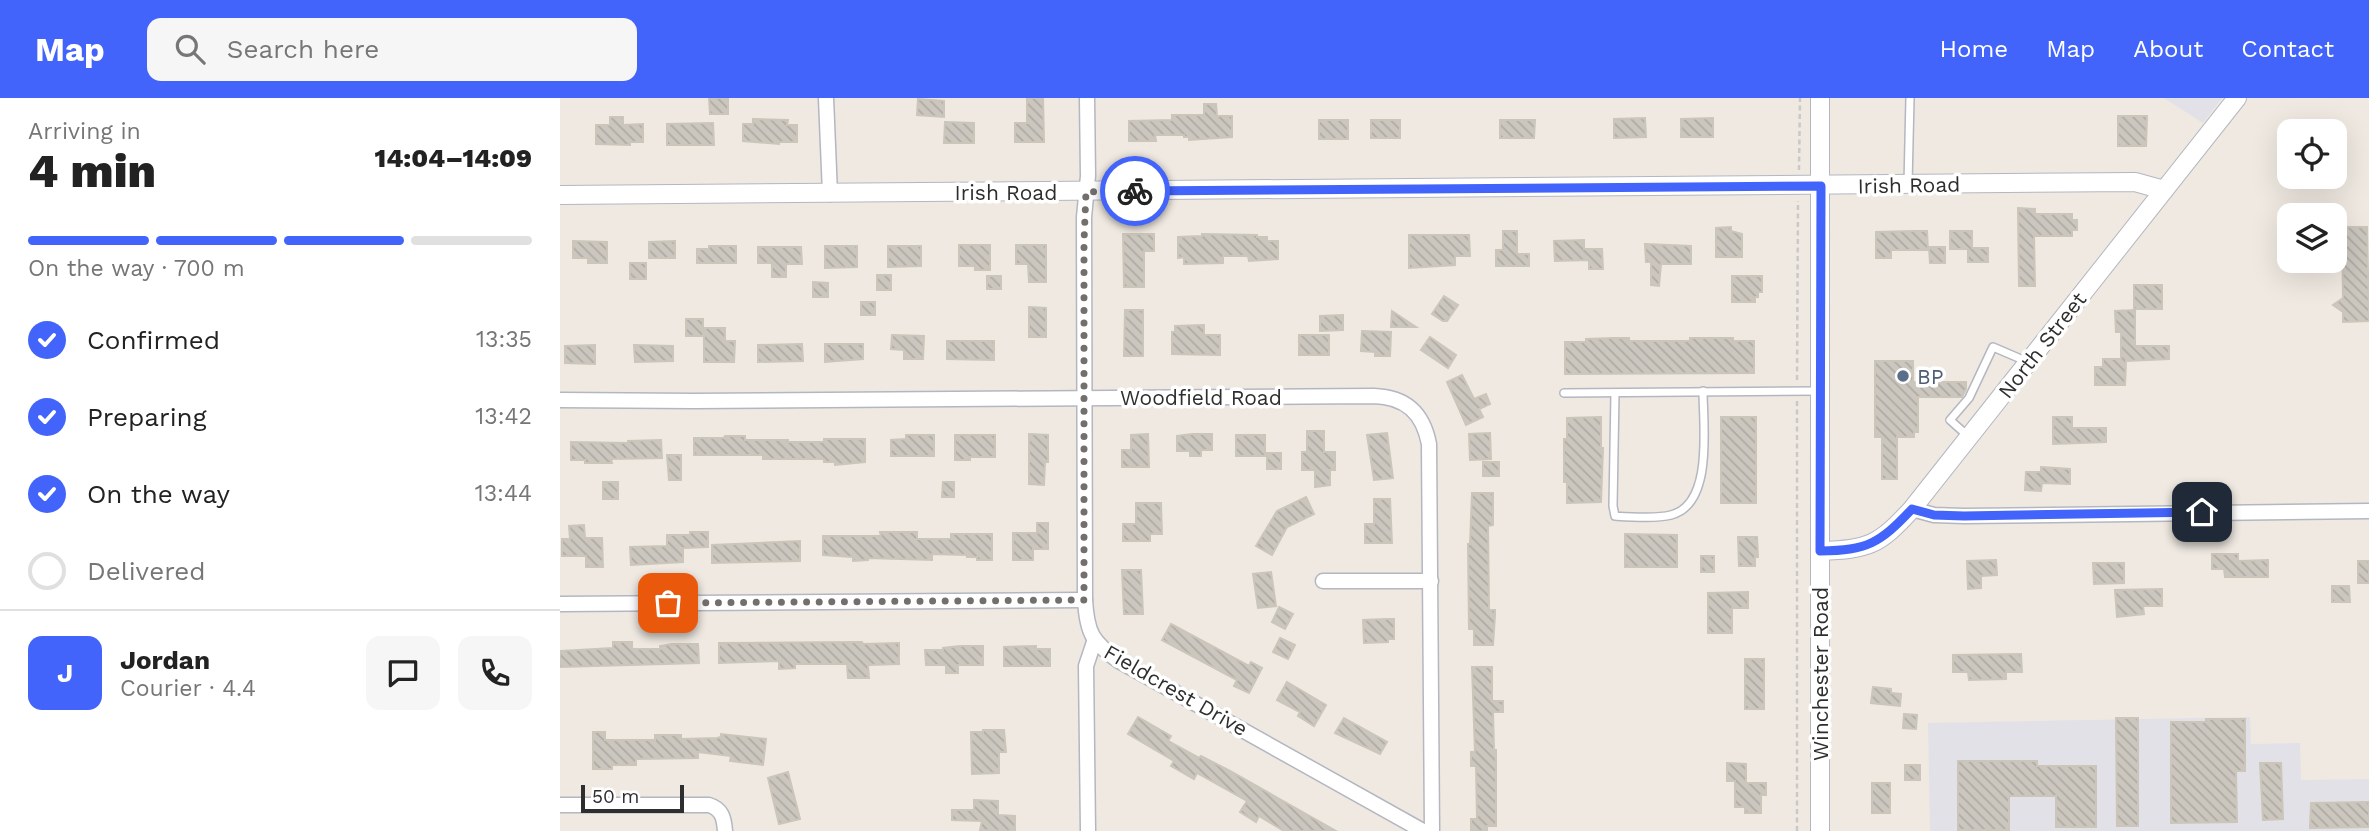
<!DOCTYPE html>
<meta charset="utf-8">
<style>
body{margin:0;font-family:"Work Sans",sans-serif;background:#f6f6f6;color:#222;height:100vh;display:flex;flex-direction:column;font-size:26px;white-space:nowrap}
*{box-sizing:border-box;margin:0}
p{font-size:23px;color:#767676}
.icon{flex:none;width:38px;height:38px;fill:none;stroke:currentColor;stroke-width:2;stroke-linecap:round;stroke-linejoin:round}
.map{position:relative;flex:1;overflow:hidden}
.details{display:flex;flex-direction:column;background:#fff;width:560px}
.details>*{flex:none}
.tools{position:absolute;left:1717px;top:21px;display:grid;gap:14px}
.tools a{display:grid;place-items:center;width:70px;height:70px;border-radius:14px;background:#fff;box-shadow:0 7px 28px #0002;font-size:35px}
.scale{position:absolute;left:21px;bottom:18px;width:103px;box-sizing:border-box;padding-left:7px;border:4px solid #2e2e2e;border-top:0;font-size:19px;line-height:24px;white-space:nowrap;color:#2e2e2e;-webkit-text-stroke:5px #fff;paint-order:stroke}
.pin{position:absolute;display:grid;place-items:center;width:60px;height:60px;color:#fff;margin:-30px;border-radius:14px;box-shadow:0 4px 10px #0006}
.courier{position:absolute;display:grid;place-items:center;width:70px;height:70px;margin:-35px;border:5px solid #4264fb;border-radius:50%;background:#fff;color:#222;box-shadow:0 2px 9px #0007}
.head em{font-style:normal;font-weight:800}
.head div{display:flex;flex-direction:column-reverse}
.head{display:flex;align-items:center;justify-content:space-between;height:119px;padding:0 28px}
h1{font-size:46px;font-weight:800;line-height:52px}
.bar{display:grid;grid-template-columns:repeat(4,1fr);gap:10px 7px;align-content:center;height:84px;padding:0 28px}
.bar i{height:9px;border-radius:5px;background:#e0e0e0}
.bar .on{background:#4264fb}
.bar p{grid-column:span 4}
.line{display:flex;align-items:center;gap:18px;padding:0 28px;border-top:2px solid #e0e0e0}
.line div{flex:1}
.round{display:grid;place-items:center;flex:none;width:74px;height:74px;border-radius:14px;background:#f6f6f6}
ol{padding:0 28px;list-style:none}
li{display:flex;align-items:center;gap:21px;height:77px}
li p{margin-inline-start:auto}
li .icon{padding:7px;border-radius:50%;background:#4264fb;color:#fff;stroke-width:4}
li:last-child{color:#767676}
li i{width:38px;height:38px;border:4px solid #e0e0e0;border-radius:50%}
header{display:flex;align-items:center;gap:42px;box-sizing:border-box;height:98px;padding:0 35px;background:#4264fb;color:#fff}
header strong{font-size:33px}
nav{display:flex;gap:38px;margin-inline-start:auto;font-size:24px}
.search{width:490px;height:63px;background:#f6f6f6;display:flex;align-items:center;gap:18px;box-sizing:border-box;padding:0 24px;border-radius:14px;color:#767676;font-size:26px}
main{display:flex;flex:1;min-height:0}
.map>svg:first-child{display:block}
.industrial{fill:#e3e1e8}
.building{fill:url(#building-back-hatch);stroke:#cbc5ba;stroke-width:2}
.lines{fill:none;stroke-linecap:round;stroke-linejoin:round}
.service-casing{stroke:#b4b7c1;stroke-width:10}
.minor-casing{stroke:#b4b7c1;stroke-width:17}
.tertiary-casing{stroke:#b4b7c1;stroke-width:20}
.path{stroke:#c9c9c9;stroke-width:2.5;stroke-dasharray:5 3.5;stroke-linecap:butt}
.service{stroke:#fff;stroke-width:7}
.minor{stroke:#fff;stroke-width:14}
.tertiary{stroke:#fff;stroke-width:18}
.done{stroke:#726f6d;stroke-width:7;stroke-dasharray:0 12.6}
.route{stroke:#4264fb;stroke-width:9}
.service-dot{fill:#5c6f8a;stroke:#fff;stroke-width:2.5}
.labels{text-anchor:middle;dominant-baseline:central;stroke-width:7;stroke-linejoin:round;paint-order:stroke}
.street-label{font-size:21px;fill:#2e2e2e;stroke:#fff}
.service-label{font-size:21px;fill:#4e5e75;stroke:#fff;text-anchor:start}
</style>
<header>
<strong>Map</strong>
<div class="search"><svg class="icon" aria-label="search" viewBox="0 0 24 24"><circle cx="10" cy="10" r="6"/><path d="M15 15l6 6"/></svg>Search here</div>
<nav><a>Home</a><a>Map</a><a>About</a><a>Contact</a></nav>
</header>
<main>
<section class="details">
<div class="head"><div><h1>4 min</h1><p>Arriving in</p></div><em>14:04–14:09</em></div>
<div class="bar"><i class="on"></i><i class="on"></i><i class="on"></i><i></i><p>On the way · 700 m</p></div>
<ol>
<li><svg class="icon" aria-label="check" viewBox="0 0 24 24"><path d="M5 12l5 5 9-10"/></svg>Confirmed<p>13:35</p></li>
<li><svg class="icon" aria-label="check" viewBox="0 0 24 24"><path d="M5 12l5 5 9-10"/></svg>Preparing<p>13:42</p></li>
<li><svg class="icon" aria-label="check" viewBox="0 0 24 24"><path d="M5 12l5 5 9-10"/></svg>On the way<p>13:44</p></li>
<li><i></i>Delivered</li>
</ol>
<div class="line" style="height:126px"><b class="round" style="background:#4264fb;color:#fff">J</b><div><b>Jordan</b><p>Courier · 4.4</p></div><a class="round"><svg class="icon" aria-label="chat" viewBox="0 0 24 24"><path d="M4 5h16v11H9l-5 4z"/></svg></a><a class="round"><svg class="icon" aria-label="phone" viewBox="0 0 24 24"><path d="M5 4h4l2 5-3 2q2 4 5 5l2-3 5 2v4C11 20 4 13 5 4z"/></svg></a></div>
</section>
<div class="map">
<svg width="1809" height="733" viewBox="0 0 1809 733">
<defs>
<pattern id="building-back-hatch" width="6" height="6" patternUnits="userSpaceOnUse" patternTransform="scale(1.75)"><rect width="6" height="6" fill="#cbc7bf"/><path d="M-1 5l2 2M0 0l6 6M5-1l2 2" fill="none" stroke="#afaba4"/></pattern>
</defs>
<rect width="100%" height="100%" fill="#efe9e1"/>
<g class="industrial">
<path d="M 1604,0 L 1662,0 L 1643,25 Z"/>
<path d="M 1690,619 L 1691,646 L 1740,645 L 1741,682 L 1809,681 L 1809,733 L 1370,733 L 1368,625 Z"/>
</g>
<g class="building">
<path d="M 149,0 L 168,0 L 168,16 L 150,16 Z"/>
<path d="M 467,0 L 483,0 L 484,44 L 455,44 L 455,25 L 467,25 Z"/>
<path d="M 358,1 L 384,3 L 384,19 L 357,17 Z"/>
<path d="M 644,6 L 656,6 L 657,18 L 672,18 L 672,39 L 629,42 L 629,39 L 624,39 L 624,37 L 595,37 L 596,43 L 569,43 L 569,23 L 612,22 L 612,17 L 644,17 Z"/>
<path d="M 1558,18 L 1587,18 L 1586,48 L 1558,48 Z"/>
<path d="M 50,19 L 63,19 L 63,27 L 83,26 L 83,44 L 70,44 L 70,47 L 36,46 L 36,27 L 50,27 Z"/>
<path d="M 1085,20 L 1086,39 L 1054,40 L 1054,21 Z"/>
<path d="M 1153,20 L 1153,39 L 1121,39 L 1121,21 Z"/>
<path d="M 193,21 L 228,22 L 227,27 L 237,27 L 237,44 L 219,44 L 219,46 L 183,43 L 183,26 L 193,26 Z"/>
<rect x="759" y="22" width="29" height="19"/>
<rect x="811" y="22" width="29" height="18"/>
<path d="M 940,22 L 975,22 L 974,40 L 940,40 Z"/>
<path d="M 385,24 L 414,25 L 414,45 L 384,45 Z"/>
<path d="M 153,25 L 154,47 L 107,47 L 107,26 Z"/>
<path d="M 1458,110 L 1475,111 L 1475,116 L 1512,116 L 1512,122 L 1517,122 L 1517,132 L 1512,132 L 1512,138 L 1474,138 L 1475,188 L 1459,188 Z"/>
<path d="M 1171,129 L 1171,133 L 1182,136 L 1182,159 L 1156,159 L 1156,130 Z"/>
<path d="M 1782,129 L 1807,129 L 1809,223 L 1783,224 L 1783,214 L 1773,207 L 1783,200 Z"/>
<path d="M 943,133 L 957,133 L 957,156 L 969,156 L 969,168 L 936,168 L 936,152 L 943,152 Z"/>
<path d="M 1354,133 L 1367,133 L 1368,152 L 1331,152 L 1331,160 L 1316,160 L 1316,134 Z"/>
<path d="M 1390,133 L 1412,133 L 1412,150 L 1428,150 L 1428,164 L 1408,164 L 1408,151 L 1390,151 Z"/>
<path d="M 563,136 L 594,136 L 594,153 L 584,153 L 584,189 L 564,189 Z"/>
<path d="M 642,136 L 697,137 L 697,139 L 707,139 L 707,143 L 718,143 L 718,161 L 689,163 L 688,158 L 663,158 L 663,165 L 624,166 L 624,159 L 618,160 L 618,139 L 642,138 Z"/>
<path d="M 849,137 L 909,137 L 910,158 L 895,158 L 895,167 L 849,170 Z"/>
<path d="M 1024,142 L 1024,151 L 1042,151 L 1043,171 L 1029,171 L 1029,162 L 995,163 L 994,143 Z"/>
<path d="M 13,143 L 47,144 L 47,165 L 28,165 L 28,160 L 13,160 Z"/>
<path d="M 115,143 L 115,160 L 89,160 L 89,144 Z"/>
<path d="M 1085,146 L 1131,148 L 1131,166 L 1101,166 L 1099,188 L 1091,187 L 1091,164 L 1086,164 Z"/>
<path d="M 399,147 L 430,147 L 430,172 L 415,172 L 415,168 L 399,168 Z"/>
<path d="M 456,147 L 486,147 L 486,184 L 469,184 L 468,166 L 456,166 Z"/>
<path d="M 149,148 L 176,148 L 176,165 L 137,165 L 137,151 L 149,151 Z"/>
<path d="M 265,148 L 297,148 L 297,169 L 265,170 Z"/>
<path d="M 328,148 L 361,148 L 361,168 L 328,169 Z"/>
<path d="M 198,149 L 241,149 L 242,166 L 226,166 L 226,179 L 212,179 L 212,165 L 198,165 Z"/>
<path d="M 1369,149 L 1385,149 L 1385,165 L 1370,165 Z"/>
<rect x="70" y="165" width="16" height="16"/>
<rect x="317" y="177" width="14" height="15"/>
<rect x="427" y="178" width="14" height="13"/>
<path d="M 1172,178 L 1202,178 L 1202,194 L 1198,194 L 1198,199 L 1195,199 L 1195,204 L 1172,204 Z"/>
<path d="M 253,184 L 268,185 L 268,199 L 253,199 Z"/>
<rect x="1574" y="187" width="28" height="24"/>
<path d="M 884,198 L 898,207 L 887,223 L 883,223 L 872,216 Z"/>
<rect x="301" y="204" width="14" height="13"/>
<path d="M 469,209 L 486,210 L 486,239 L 469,239 Z"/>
<path d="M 565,212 L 583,212 L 583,258 L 564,258 Z"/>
<path d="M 1575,212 L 1575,248 L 1609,248 L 1609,261 L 1566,263 L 1565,287 L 1535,287 L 1535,269 L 1543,269 L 1543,261 L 1561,261 L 1561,234 L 1556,234 L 1555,213 Z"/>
<path d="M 832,213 L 856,229 L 831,229 Z"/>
<path d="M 783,217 L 783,232 L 760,233 L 760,218 Z"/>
<rect x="126" y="221" width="17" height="17"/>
<path d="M 644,227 L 644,237 L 660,237 L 660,257 L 612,256 L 612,234 L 615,234 L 615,228 Z"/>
<path d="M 144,230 L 165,230 L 165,243 L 175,243 L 174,264 L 144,264 Z"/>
<path d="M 802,233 L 831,234 L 830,258 L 815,258 L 815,254 L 801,253 Z"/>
<path d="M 332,237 L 364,238 L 363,261 L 344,261 L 344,252 L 331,251 Z"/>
<rect x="739" y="237" width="30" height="20"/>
<path d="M 870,239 L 896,257 L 888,270 L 861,252 Z"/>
<path d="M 1053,240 L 1069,240 L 1069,243 L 1130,243 L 1130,240 L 1173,240 L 1173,243 L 1194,243 L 1194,275 L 1005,276 L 1005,244 L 1026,244 L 1026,241 Z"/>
<path d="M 387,243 L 434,243 L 434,262 L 387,261 Z"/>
<path d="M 242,246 L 243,263 L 198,264 L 198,247 Z"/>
<path d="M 265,246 L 303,246 L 303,261 L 265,264 Z"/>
<path d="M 35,247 L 35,266 L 5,265 L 5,248 Z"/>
<path d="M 74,247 L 113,248 L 113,263 L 75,264 Z"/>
<path d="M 1315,263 L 1353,263 L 1353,284 L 1406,284 L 1406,291 L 1402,299 L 1358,299 L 1358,334 L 1354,334 L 1354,339 L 1337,339 L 1337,381 L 1322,381 L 1322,339 L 1315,339 Z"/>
<path d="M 902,277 L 914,301 L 926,296 L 930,306 L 919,311 L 923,319 L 906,327 L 887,284 Z"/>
<path d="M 1041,319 L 1041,350 L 1043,350 L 1041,404 L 1007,405 L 1007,384 L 1004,384 L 1004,341 L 1007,341 L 1007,320 Z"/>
<rect x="1161" y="319" width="35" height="86"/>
<path d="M 1493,319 L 1512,319 L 1512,330 L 1546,330 L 1546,344 L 1493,346 Z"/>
<path d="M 747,333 L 764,333 L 764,354 L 775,354 L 775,372 L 770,372 L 770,387 L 755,389 L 755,372 L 742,372 L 742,354 L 747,354 Z"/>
<path d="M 827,335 L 833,380 L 814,382 L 807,337 Z"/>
<path d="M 930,335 L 931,361 L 910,362 L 909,336 Z"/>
<path d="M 469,336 L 488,337 L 488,364 L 485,364 L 484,387 L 469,386 Z"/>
<path d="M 588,336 L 589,369 L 562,369 L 562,352 L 571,352 L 571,337 Z"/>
<path d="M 633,336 L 652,336 L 652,352 L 641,352 L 641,358 L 630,358 L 630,353 L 617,353 L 617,338 Z"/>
<path d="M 346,337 L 374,337 L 374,358 L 331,358 L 331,342 L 346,341 Z"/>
<path d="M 395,337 L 435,337 L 435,359 L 410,359 L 410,362 L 395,362 Z"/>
<rect x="676" y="337" width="29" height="21"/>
<path d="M 165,338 L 185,338 L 185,342 L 228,342 L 228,344 L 264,344 L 264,341 L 305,341 L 305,364 L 275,367 L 275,364 L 264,364 L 264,361 L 203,361 L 203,357 L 134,357 L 134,340 L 164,340 Z"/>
<path d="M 101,342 L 102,360 L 51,361 L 52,365 L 25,365 L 25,362 L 11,362 L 11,344 L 68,345 L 68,343 Z"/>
<rect x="707" y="355" width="14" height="16"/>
<path d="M 107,357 L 121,357 L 121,382 L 109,382 Z"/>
<rect x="923" y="364" width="16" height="14"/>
<path d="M 1481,369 L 1510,371 L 1510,386 L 1482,385 L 1481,393 L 1465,392 L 1466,374 L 1481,374 Z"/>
<rect x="43" y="384" width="15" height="17"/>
<path d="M 383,384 L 394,384 L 394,399 L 382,399 Z"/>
<path d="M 912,395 L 933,395 L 933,427 L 928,428 L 929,512 L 935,512 L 935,517 L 933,547 L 914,547 L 914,531 L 909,531 L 908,446 L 910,446 Z"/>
<path d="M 746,399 L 754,416 L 727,429 L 712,457 L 696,448 L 717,413 Z"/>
<path d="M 814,401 L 830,401 L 832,445 L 805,445 L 805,426 L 814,426 Z"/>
<path d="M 576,405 L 601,405 L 602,436 L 590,436 L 590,443 L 563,443 L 563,426 L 576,426 Z"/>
<path d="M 477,425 L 488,425 L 488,451 L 473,451 L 473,462 L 453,462 L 453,435 L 477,435 Z"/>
<path d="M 24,427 L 25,440 L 42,440 L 43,469 L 26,469 L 26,458 L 2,458 L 2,441 L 10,441 L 9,428 Z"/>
<path d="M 130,434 L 148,434 L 148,449 L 123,450 L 123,464 L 71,467 L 70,449 L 107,448 L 107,437 L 130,437 Z"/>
<path d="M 320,434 L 357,434 L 357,441 L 391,441 L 391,436 L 432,436 L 432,462 L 417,462 L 417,459 L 407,459 L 407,457 L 372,456 L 372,462 L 308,460 L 308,462 L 293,463 L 293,459 L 263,457 L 263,438 L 321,438 Z"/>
<path d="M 1065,436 L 1117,437 L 1117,469 L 1065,469 Z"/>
<path d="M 1178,439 L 1197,439 L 1198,459 L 1195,459 L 1195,468 L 1179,468 Z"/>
<path d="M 240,443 L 240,463 L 152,465 L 152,447 Z"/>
<path d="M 1652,456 L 1678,456 L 1678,463 L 1708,462 L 1708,479 L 1665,479 L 1664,471 L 1652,471 Z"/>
<rect x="1141" y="458" width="13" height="16"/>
<path d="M 1436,462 L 1437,477 L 1421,478 L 1421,490 L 1408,491 L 1407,463 Z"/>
<rect x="1798" y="463" width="11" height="22"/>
<path d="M 1533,465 L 1564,465 L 1564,485 L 1534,486 Z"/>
<path d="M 562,472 L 581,472 L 583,516 L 564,516 Z"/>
<path d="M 711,474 L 716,508 L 698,510 L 693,476 Z"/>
<path d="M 1772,488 L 1789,488 L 1790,504 L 1772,504 Z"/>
<path d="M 1602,491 L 1602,508 L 1583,508 L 1584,516 L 1557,519 L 1555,492 Z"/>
<path d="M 1188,494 L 1188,510 L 1172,510 L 1172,535 L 1148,535 L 1148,495 Z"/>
<path d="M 719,509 L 733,516 L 725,531 L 712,524 Z"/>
<path d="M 827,521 L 834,521 L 834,541 L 828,541 L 828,544 L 804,545 L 803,522 Z"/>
<path d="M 611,526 L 689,568 L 691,564 L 702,570 L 689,595 L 674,588 L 677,582 L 602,542 Z"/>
<path d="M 720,540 L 735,547 L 728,561 L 713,554 Z"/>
<path d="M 53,544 L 72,544 L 72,551 L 100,551 L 100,548 L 112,546 L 138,546 L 139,565 L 0,569 L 0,553 L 53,550 Z"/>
<path d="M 302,544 L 303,546 L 339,545 L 339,566 L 308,567 L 309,580 L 288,580 L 287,566 L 235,566 L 235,570 L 219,571 L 219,563 L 159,565 L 159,545 Z"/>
<path d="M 400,548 L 423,548 L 423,567 L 398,567 L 398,575 L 386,575 L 386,567 L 366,567 L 365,552 L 383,552 L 383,550 Z"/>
<path d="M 476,548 L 476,551 L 490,551 L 490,568 L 444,568 L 444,549 Z"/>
<path d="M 1461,556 L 1462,574 L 1446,574 L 1446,581 L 1409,582 L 1408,574 L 1393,574 L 1393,557 Z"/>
<rect x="1185" y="561" width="19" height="50"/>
<path d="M 912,569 L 932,569 L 932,603 L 943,603 L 943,614 L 933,614 L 934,652 L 936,652 L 936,728 L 927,728 L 927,733 L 911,733 L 911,721 L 917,721 L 916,668 L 911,668 L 911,654 L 915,654 Z"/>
<path d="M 727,584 L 766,607 L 754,628 L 738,618 L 740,614 L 717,602 Z"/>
<path d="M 1313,589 L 1331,591 L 1331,595 L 1341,596 L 1340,608 L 1311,605 Z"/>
<path d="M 1344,616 L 1357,617 L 1356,631 L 1343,630 Z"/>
<path d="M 578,619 L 611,638 L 608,643 L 639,660 L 641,658 L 670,673 L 776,733 L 724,733 L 699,718 L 696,724 L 680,714 L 687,703 L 637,675 L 634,681 L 611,668 L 614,663 L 568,636 Z"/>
<path d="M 784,620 L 827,644 L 820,656 L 775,635 Z"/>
<path d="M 1556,620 L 1578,620 L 1578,728 L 1557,728 Z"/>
<path d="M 1646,621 L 1685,621 L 1685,673 L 1676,673 L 1677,724 L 1611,725 L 1611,624 L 1646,624 Z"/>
<path d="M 423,632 L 444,632 L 446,654 L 439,654 L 439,675 L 412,676 L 411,634 L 423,634 Z"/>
<path d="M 33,634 L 45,634 L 45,642 L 95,642 L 95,637 L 121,637 L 121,641 L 157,640 L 161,639 L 161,636 L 206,641 L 203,667 L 170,663 L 171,658 L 138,654 L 138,660 L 76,661 L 76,667 L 52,667 L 52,671 L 33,671 Z"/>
<path d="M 1398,663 L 1477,663 L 1477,668 L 1536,668 L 1536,729 L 1496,729 L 1496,698 L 1449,698 L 1449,732 L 1398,732 Z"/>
<path d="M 1167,665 L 1186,666 L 1186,685 L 1206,685 L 1206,697 L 1201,697 L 1201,715 L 1185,715 L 1185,709 L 1175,709 L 1175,683 L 1167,683 Z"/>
<path d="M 1700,665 L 1721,665 L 1723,721 L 1703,722 Z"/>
<rect x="1345" y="667" width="15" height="15"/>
<path d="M 228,674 L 240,721 L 219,726 L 208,680 Z"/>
<rect x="1312" y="685" width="18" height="30"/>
<path d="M 414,702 L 438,703 L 438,717 L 455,718 L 455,733 L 420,732 L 422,723 L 392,722 L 392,712 L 414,712 Z"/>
<path d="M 1809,704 L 1809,729 L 1750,730 L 1751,705 Z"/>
</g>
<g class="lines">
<g class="service-casing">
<g id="service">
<path d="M 1348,86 L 1350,0"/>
<path d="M 1004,295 L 1259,293"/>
<path d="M 1055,295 L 1053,408 L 1055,418 C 1070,419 1096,421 1111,417 C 1154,406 1143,326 1143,293"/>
<path d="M 1409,339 L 1390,322 L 1409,300 L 1433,249 L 1468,264"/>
</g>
</g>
<g class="minor-casing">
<g id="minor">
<path d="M 266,0 L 270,96"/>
<path d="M 527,0 L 528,78 L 524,119 L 525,502 C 527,535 532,544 559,563 L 863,733"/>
<path d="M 0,302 L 134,303 L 814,298 C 846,299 863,315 869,346 L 872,733"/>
<path d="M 1352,411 L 1374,417 L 1404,418 L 1809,413"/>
<path d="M 763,483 L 871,483"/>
<path d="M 0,506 L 525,502"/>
<path d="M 0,707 L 149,707 C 162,711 164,720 165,733"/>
<path d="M 528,733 L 526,568 L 534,544"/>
</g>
</g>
<g class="tertiary-casing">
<g id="tertiary">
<path d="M 0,97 L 1575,84 L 1604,92"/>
<path d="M 1260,453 C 1309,451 1318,448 1352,411 L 1677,0"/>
<path d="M 1260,733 L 1260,0"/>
</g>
</g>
<g class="path">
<path d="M 1239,72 L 1240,0"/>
<path d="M 1237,282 L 1238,103"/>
<path d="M 1237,733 L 1237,302"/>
</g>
<use href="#service" class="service"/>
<use href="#minor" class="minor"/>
<use href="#tertiary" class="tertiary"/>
</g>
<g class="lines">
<path class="done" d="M 108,505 L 524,502 L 524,144 L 526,94 L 575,93"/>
<path class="route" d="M 575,93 L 1261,88 L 1260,453 C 1308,452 1319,446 1352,411 L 1374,417 L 1404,418 L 1642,414"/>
</g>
<circle class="service-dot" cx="1343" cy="278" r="7"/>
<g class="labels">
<g class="street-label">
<text transform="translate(1349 87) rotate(-1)">Irish Road</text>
<text x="446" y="94">Irish Road</text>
<text transform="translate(1482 247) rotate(-52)">North Street</text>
<text x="641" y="299">Woodfield Road</text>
<text transform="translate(1260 576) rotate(-90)">Winchester Road</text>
<text transform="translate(616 592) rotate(30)">Fieldcrest Drive</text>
</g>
<g class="service-label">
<text x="1357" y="278">BP</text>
</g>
</g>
</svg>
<div class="tools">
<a><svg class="icon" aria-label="locate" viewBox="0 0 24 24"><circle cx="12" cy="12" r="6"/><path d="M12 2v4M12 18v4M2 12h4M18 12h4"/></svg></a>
<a><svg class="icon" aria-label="layers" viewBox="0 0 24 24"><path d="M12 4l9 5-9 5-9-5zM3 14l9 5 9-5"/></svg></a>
</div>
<div class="scale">50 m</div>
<div class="pin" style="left:108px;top:505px;background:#ea580c"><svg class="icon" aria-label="bag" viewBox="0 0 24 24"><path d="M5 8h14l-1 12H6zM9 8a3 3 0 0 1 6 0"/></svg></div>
<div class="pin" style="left:1642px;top:414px;background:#1f2937"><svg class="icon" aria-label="home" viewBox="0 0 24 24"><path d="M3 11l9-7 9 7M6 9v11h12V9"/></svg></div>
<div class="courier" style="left:575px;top:93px"><svg class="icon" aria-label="bike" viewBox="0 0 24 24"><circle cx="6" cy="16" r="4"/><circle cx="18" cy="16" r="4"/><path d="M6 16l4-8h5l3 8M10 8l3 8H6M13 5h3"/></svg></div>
</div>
</main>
